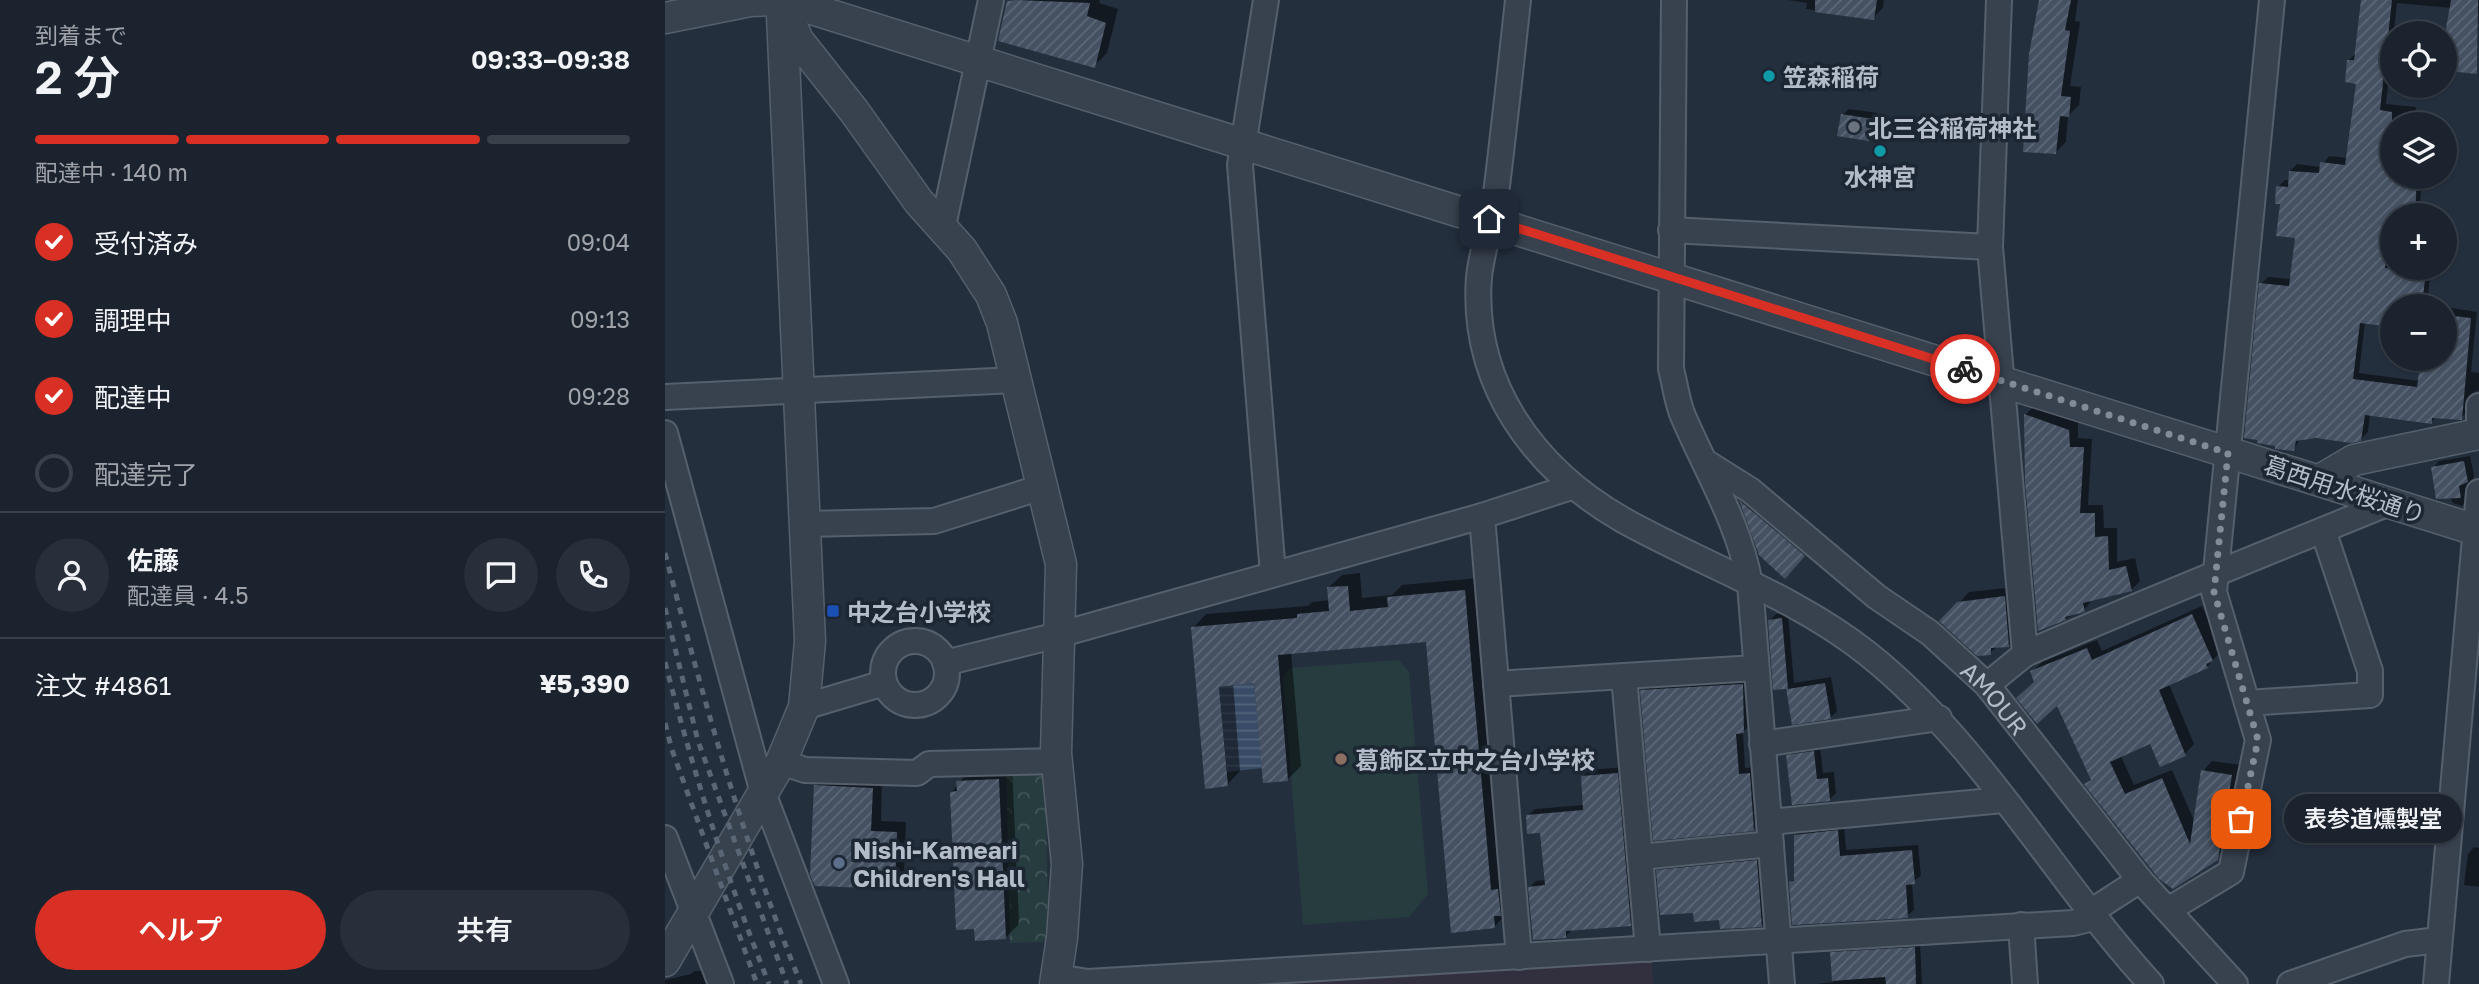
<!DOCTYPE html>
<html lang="ja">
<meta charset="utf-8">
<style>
body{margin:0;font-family:"Golos Text","Noto Sans JP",sans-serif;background:#282f3a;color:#f1f3f6;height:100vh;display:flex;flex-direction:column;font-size:26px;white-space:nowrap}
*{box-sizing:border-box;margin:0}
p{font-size:23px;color:#a0a4aa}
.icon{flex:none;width:38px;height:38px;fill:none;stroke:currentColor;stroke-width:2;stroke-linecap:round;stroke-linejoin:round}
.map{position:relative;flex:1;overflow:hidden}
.panel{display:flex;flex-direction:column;background:#1b232e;width:665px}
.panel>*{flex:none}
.tools{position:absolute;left:1715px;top:21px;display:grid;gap:14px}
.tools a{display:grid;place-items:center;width:77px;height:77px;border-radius:50%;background:#1b232e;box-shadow:0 2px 5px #0004,0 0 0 2px #39404a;font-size:35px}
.pin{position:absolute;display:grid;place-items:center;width:60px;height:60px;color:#fff;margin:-30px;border-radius:14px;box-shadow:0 4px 10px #0006}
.courier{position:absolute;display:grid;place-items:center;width:70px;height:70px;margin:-35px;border:5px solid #d93025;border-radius:50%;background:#fff;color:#222;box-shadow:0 2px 9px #0007}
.bubble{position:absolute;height:49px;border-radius:24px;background:#1b232e;box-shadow:0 2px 5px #0004,0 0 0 2px #39404a;font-size:23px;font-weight:600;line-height:49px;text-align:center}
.summary em{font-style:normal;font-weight:600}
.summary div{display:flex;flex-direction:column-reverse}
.summary{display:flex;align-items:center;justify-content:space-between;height:119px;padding:0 35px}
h1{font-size:46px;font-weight:600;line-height:52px}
.bar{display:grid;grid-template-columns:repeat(4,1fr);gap:10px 7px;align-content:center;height:84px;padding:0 35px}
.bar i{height:9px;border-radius:5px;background:#39404a}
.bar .current{background:#d93025}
.bar p{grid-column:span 4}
.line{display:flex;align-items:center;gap:18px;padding:0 35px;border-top:2px solid #39404a}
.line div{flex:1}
.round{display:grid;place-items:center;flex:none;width:74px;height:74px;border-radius:37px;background:#282f3a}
ol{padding:0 35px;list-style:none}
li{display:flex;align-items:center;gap:21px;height:77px}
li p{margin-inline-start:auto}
li .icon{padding:7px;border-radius:50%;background:#d93025;color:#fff;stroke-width:4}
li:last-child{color:#a0a4aa}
li i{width:38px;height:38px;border:4px solid #39404a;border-radius:50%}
.primary-button{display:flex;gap:14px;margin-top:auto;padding:14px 35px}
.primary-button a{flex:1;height:80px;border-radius:42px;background:#d93025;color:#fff;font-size:28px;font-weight:600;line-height:80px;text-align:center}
.primary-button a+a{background:#282f3a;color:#f1f3f6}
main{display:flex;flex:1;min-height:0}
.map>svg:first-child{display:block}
.medical{fill:#32303f}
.park{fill:url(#park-crowns)}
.garden{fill:#263c3f}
.water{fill:url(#water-rules)}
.shadow{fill:#0007}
.building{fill:url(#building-hatch)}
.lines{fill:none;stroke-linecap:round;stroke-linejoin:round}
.minor-casing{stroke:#565f6c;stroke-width:28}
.tertiary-casing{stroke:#565f6c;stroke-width:33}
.minor{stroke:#38414e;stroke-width:24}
.tertiary{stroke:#38414e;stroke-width:30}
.rail{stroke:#5a6575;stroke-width:5;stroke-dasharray:7 7;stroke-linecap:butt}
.done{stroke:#828b98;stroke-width:7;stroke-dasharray:0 12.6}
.route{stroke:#d93025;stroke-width:9}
.culture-dot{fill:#0f9aa8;stroke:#1d2633;stroke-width:2.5}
.worship-dot{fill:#6b7280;stroke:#1d2633;stroke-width:2.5}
.transit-dot{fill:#1a4fb4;stroke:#1d2633;stroke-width:2.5}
.education-dot{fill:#8d6e63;stroke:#1d2633;stroke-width:2.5}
.service-dot{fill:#5c6f8a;stroke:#1d2633;stroke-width:2.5}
.labels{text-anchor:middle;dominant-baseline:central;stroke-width:7;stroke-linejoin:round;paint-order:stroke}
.poi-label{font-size:24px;font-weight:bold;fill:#b4bcc9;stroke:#1d2633;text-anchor:start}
.street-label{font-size:24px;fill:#b4bcc9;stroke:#1d2633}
</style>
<main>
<section class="panel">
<div class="summary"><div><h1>2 分</h1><p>到着まで</p></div><em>09:33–09:38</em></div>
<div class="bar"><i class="current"></i><i class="current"></i><i class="current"></i><i></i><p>配達中 · 140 m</p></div>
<ol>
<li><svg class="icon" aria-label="check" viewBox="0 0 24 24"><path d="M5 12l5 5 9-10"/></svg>受付済み<p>09:04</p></li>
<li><svg class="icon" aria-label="check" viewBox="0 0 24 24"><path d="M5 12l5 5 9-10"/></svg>調理中<p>09:13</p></li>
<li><svg class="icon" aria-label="check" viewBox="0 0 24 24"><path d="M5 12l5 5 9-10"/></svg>配達中<p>09:28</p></li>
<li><i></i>配達完了</li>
</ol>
<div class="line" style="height:126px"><a class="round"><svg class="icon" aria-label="person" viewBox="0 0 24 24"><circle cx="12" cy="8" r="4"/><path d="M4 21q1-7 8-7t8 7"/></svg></a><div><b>佐藤</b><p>配達員 · 4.5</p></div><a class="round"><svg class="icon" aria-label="chat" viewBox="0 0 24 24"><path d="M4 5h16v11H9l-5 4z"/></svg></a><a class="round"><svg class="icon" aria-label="phone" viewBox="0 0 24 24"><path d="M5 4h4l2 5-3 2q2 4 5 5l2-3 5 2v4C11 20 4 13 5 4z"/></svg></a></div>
<div class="line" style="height:91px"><div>注文 #4861</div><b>¥5,390</b></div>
<div class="primary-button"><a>ヘルプ</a><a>共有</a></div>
</section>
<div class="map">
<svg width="1814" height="984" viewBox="0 0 1814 984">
<defs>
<pattern id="park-crowns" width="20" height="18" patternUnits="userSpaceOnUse" patternTransform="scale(1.75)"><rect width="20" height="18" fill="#263c3f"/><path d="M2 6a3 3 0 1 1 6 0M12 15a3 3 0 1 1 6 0" fill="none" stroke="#435659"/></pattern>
<pattern id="water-rules" width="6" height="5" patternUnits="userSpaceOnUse" patternTransform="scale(1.75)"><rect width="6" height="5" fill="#394c67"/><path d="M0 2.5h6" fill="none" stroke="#53647b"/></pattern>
<pattern id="building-hatch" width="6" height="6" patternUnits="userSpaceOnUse" patternTransform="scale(1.75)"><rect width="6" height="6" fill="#455162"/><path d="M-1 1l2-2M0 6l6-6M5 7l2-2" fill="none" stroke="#5d6877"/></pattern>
</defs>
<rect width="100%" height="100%" fill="#242f3e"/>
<path class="medical" d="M 987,961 L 988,984 L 622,984 Z"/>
<path class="park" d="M 380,770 L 384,942 L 345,943 L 341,771 Z"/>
<path class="garden" d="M 734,660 L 744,672 L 763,894 L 744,917 L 638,925 L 618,677 L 625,668 Z"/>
<path class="water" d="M 589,683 L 597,768 L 562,772 L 554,687 Z"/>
<g class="shadow">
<path d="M 345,0 L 435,0 L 434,3 L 453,9 L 442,53 L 429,66 L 343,2 Z"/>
<path d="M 1123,0 L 1219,0 L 1218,8 L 1208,18 L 1141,9 L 1142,3 Z"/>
<path d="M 1376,0 L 1413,0 L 1410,21 L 1415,22 L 1405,86 L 1416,87 L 1414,105 L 1403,116 L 1401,142 L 1391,152 Z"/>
<path d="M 1698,0 L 1814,0 L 1812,72 L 1788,33 L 1786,8 L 1732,3 L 1721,104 L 1751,107 L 1750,117 L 1758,118 L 1758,123 L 1761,123 L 1727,124 L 1727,177 L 1757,177 L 1754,215 L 1727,215 L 1727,268 L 1766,268 L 1762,304 L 1776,306 L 1727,306 L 1727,326 L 1700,322 L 1694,373 L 1755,381 L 1756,372 L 1764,366 L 1765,359 L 1780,359 L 1780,307 L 1812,312 L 1806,372 L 1814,373 L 1814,390 L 1807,393 L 1803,411 L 1796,418 L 1772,416 L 1766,422 L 1705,414 L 1703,432 L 1696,439 L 1636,438 L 1629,449 L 1596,284 L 1603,277 L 1626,279 L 1632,236 L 1613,187 L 1620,180 L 1625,180 L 1625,171 L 1632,164 L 1656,167 L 1664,156 L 1683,158 L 1693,82 L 1684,60 L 1692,52 Z"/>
<path d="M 1184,109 L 1213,113 L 1210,133 L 1204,139 L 1177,115 Z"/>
<path d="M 1369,406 L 1413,421 L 1413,438 L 1427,439 L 1423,505 L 1438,505 L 1439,528 L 1452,528 L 1452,562 L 1470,558 L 1475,581 L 1466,590 L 1428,599 L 1419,610 L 1400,619 L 1360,415 Z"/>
<path d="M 1805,456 L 1809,475 L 1804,499 L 1797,506 L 1788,503 L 1768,468 L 1774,461 Z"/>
<path d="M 1081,495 L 1145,548 L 1140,554 L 1088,510 L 1098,557 L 1076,501 Z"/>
<path d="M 695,573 L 697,598 L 727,595 L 737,585 L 813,578 L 842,913 L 829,927 L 763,640 L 626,652 L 636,766 L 623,779 L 591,681 L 568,683 L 575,771 L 562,785 L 528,628 L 541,614 L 643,606 L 647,602 L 665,600 L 663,588 L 677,575 Z"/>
<path d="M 1350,587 L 1354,635 L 1344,645 L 1333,646 L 1325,653 L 1294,603 L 1304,592 Z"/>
<path d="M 1537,606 L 1557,650 L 1542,667 L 1504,684 L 1529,744 L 1520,754 L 1486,742 L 1456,756 L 1469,785 L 1507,770 L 1530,823 L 1538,771 L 1547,761 L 1576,765 L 1562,848 L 1508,887 L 1422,784 L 1427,778 L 1393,703 L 1371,682 L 1367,672 L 1377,662 L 1432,640 L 1437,651 Z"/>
<path d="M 1123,613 L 1129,683 L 1166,677 L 1172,711 L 1166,717 L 1128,723 L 1105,620 L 1111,614 Z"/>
<path d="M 1084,678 L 1085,725 L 1078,732 L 1080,768 L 1091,767 L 1095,823 L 1088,829 L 977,691 L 983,684 Z"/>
<path d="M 1155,746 L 1158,773 L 1169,772 L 1171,793 L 1164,800 L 1123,756 L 1129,750 Z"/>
<path d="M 347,767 L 354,924 L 341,937 L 287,792 L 306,768 Z"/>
<path d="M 959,767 L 972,918 L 965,924 L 907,930 L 900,937 L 865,887 L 871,881 L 881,880 L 877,831 L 863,815 L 870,809 L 919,805 L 918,776 L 924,770 Z"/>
<path d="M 161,776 L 217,779 L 216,821 L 241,822 L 239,877 L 229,887 L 151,786 Z"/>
<path d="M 1179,825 L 1181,850 L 1253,845 L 1256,876 L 1247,882 L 1249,910 L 1242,916 L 1126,883 L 1131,877 L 1130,835 L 1137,829 Z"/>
<path d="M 1809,847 L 1814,848 L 1814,887 L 1799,885 L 1803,854 Z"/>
<path d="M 1098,855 L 1103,918 L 1097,925 L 1030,911 L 993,871 L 999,864 Z"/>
<path d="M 1255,942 L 1257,984 L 1151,984 L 1169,982 L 1167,953 L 1173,947 Z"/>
<path d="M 29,971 L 39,971 L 44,984 L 0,984 L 0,980 L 26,974 Z"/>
</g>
<g class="building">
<path d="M 350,0 L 425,3 L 422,16 L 441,23 L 430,68 L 333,41 L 342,1 Z"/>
<path d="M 1150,0 L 1212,0 L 1209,20 L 1150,12 Z"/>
<path d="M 1374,0 L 1406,0 L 1400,30 L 1405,31 L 1396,96 L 1406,97 L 1404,117 L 1395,116 L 1391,154 L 1358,152 L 1364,54 Z"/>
<path d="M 1696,0 L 1727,0 L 1715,110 L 1727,112 L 1727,177 L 1752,177 L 1750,215 L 1728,213 L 1720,268 L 1761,270 L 1757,306 L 1727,306 L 1727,327 L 1695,323 L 1688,379 L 1752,387 L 1754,372 L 1761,372 L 1763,359 L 1780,359 L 1780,315 L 1806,318 L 1797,420 L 1767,418 L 1767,424 L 1700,415 L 1696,441 L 1686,443 L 1651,438 L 1631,441 L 1629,451 L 1610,449 L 1610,446 L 1592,443 L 1592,440 L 1579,438 L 1594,283 L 1624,286 L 1630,238 L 1611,236 L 1615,204 L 1610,204 L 1611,186 L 1623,187 L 1624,171 L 1654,173 L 1655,162 L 1680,165 L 1691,84 L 1680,82 L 1682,60 L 1689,60 Z"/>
<path d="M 1786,0 L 1813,0 L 1812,74 L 1783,71 L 1786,35 L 1780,34 Z"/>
<path d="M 1176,114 L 1208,119 L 1204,141 L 1172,136 Z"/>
<path d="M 1359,414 L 1404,430 L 1405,447 L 1419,447 L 1415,513 L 1430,513 L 1430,537 L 1443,536 L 1444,570 L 1461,566 L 1467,591 L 1418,603 L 1420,612 L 1400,617 L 1401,620 L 1373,631 L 1360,481 Z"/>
<path d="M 1799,461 L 1803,482 L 1794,486 L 1796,498 L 1771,499 L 1766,467 Z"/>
<path d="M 1074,500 L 1140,556 L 1120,579 L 1094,555 Z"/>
<path d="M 683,586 L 685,611 L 723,607 L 722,597 L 800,590 L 826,890 L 833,889 L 836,916 L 829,916 L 830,928 L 786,933 L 761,642 L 613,655 L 623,781 L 598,783 L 589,683 L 554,687 L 563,786 L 540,789 L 526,627 L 632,618 L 632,614 L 664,611 L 662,587 Z"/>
<path d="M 1340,596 L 1344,647 L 1326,648 L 1326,655 L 1312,656 L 1274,621 L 1292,602 Z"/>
<path d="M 1527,614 L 1548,661 L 1541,664 L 1543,668 L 1494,690 L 1521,756 L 1495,767 L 1485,744 L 1445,762 L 1460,794 L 1497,778 L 1525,844 L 1536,770 L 1567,775 L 1553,860 L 1508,889 L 1494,879 L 1421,787 L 1419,784 L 1426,780 L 1392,706 L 1372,724 L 1351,698 L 1369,682 L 1365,671 L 1422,648 L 1427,660 Z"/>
<path d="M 1117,618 L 1123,689 L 1160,683 L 1166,719 L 1127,725 L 1121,689 L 1108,690 L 1103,620 Z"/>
<path d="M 1078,684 L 1079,733 L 1071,734 L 1074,774 L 1085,773 L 1089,831 L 988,841 L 975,690 Z"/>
<path d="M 1149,751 L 1152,779 L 1163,778 L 1165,801 L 1127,805 L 1121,755 Z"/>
<path d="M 953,773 L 966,926 L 901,931 L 901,938 L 868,940 L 863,887 L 880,885 L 875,833 L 862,834 L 861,815 L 918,810 L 916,776 Z"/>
<path d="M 334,779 L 341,939 L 310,941 L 309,929 L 291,930 L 285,792 L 292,791 L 291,781 Z"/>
<path d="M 149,785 L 208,788 L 206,831 L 232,832 L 230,889 L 150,886 L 145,875 Z"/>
<path d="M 1173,830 L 1175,856 L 1247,850 L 1250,884 L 1241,885 L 1243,918 L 1127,925 L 1124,882 L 1129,881 L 1129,835 Z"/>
<path d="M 1092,860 L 1097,927 L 1055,929 L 1054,920 L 1029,922 L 1028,913 L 995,915 L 991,870 Z"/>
<path d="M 1250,947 L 1251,984 L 1221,984 L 1220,977 L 1167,981 L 1165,952 Z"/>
</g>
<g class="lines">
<g class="minor-casing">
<g id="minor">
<path d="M 601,0 L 575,165 L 608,574"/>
<path d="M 853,0 C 846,65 839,129 831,194 C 827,222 817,249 814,277 C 806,384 869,469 958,520 C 1039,565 1130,596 1203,654 C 1317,745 1388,877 1486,984"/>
<path d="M 1009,0 L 1006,369 C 1010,384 1012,402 1018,416 C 1042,472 1074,523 1085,584 L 1117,984"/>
<path d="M 1334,0 L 1325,247 L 1360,654 C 1480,601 1602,553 1724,503"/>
<path d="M 278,226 L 326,0"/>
<path d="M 1006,230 L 1325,247"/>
<path d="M 0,397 L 350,380"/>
<path d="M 1814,406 L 1814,426"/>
<path d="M 0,433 L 98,793 L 171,984"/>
<path id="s1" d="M 1042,463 L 1085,490 L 1212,597 L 1265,633 L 1322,685 L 1475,880 L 1570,984"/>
<path d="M 817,516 L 854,957"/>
<path d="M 141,524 L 269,521 L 377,487"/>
<circle cx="250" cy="673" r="32"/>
<path d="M 280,663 L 393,635 L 817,516 L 906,487"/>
<path d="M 959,676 L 1091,668"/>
<path d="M 831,684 L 959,676 L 983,949"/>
<path d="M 1322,685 L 1360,654"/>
<path d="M 1582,703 L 1549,592 L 1607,0"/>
<path d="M 139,707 L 219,683"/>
<path d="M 1097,744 L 1274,718"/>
<path d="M 116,762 L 140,770 L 252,773 L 264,764 L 392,761"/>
<path d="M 1104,822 L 1338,800"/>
<path d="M 0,838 L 56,984"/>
<path d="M 975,857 L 1106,844"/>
<path d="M 1503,910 L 1566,872 L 1593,740 L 1582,703 L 1705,695 L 1705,671 L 1658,530"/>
<path d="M 1424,913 L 1475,880"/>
<path d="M 1356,925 L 1360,984"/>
<path d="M 392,977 L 423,982 L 1408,923 L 1428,918"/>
<path d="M 1625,984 L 1740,944 L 1774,940"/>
<path d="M 1771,984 L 1814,492"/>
</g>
</g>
<g class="tertiary-casing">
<g id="tertiary">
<path d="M 116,0 L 133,40 L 189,111 L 254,202 L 297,250 L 326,295 L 337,323 L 396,564 L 391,753 L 402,864 L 397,938 L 390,984"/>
<path d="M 118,0 L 1814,531"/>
<path d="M 0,18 L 85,1 L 107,0"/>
<path d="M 1655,480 L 1689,460 L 1814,434"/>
<path d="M 0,961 L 116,762 L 139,707 L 145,641 L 117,15"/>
</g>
</g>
<use href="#minor" class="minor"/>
<use href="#tertiary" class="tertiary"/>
<g class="rail">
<path d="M 0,553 C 39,701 78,842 136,984"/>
<path d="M 0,608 L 33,741 L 122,984"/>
<path d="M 0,662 C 28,771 62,879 104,984"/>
<path d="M 0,723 L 7,750 L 92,984"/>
</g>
</g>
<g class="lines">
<path class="done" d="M 1300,369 L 1563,453 L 1549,592 L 1593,740 L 1576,819"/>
<path class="route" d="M 824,219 L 1300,369"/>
</g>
<g class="culture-dot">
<circle cx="1104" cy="76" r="7"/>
<circle cx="1215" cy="151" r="7"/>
</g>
<circle class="worship-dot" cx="1189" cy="127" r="7"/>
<rect class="transit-dot" x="161" y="604" width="14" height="14" rx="3.5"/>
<circle class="education-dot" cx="676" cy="759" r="7"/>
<circle class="service-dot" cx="174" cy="863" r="7"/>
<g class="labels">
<g class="poi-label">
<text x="1118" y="76">笠森稲荷</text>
<text x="1203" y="127">北三谷稲荷神社</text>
<text x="1215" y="176" text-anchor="middle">水神宮</text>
<text x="182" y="611">中之台小学校</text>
<text x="690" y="759">葛飾区立中之台小学校</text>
<text x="188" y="849">Nishi-Kameari<tspan x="188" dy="28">Children's Hall</tspan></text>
</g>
<g class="street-label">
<text transform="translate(1680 489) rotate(18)">葛西用水桜通り</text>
<text stroke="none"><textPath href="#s1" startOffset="373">AMOUR</textPath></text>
</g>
</g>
</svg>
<div class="tools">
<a><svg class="icon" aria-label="locate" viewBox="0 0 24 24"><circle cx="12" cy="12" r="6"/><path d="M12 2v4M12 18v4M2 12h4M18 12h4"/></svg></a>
<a><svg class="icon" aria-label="layers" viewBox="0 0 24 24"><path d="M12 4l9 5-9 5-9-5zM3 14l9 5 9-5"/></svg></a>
<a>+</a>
<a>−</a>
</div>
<div class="pin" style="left:1576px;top:819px;background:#ea580c"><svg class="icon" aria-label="bag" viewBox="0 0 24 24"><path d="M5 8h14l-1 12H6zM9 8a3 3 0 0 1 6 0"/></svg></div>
<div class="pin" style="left:824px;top:219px;background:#1f2937"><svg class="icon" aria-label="home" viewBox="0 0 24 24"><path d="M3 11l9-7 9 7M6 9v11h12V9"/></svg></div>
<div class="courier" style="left:1300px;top:369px"><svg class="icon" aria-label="bike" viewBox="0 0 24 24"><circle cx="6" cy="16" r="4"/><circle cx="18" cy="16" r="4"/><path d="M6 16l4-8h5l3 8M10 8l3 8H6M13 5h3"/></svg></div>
<div class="bubble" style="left:1619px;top:794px;width:178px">表参道燻製堂</div>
</div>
</main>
